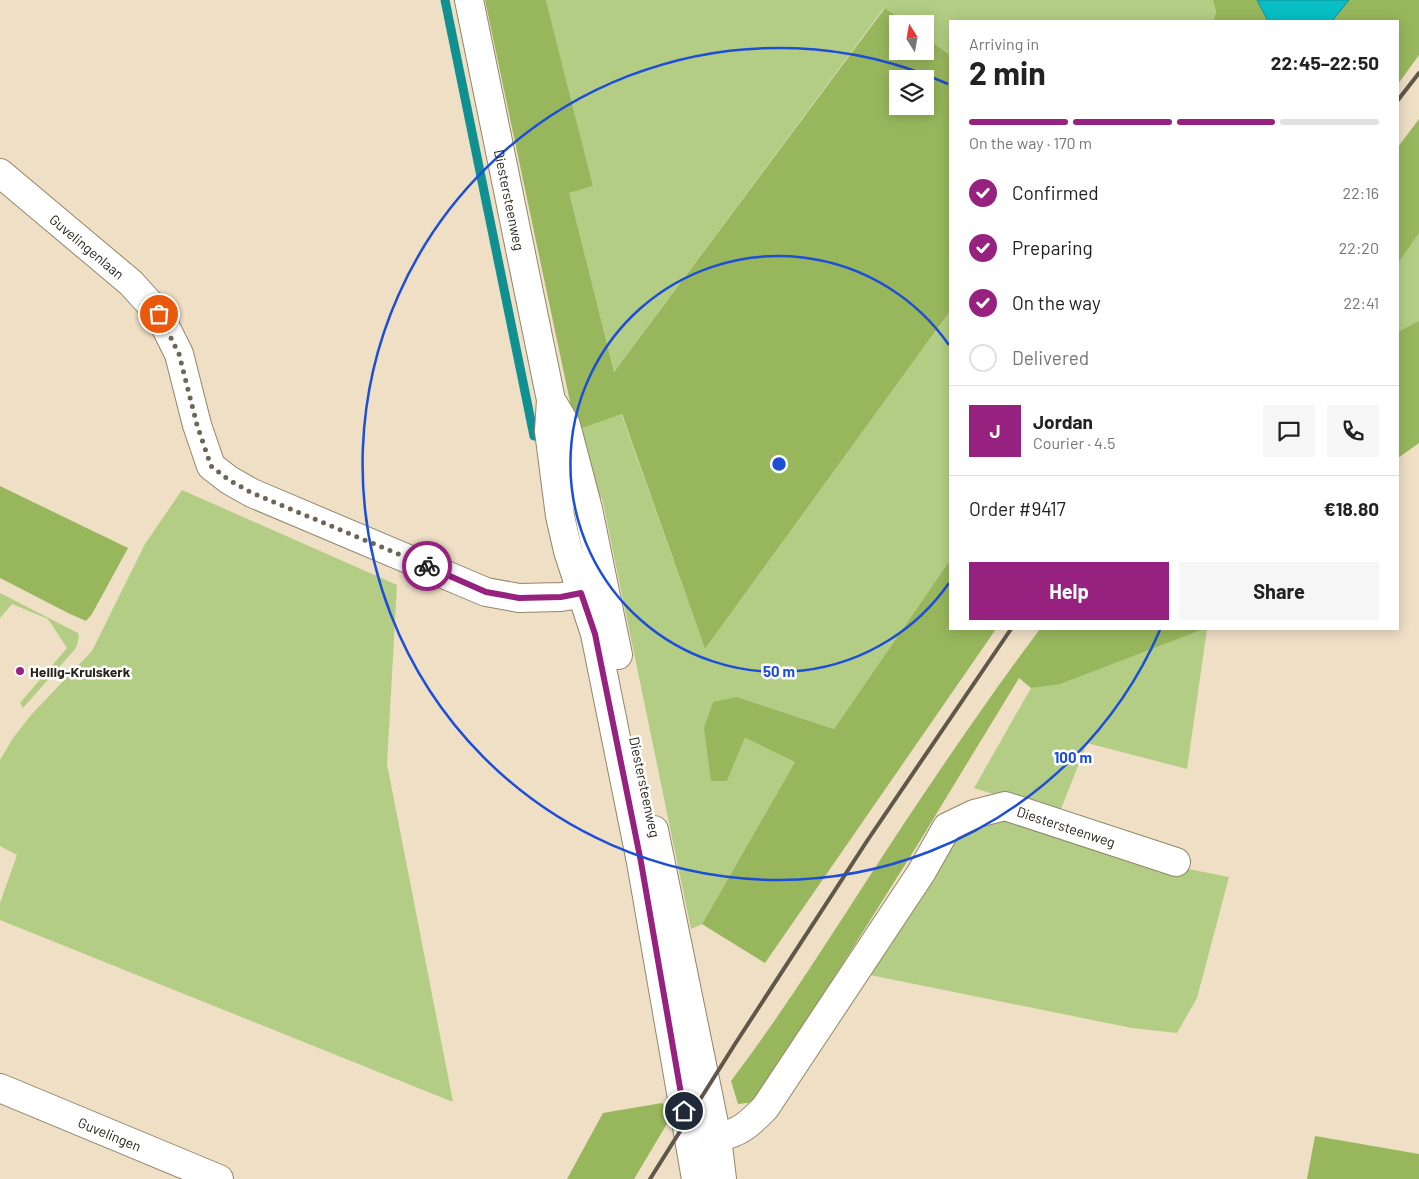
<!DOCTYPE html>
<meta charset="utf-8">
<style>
body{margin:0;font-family:Barlow,sans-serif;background:#f6f6f6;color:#222;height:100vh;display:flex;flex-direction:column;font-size:19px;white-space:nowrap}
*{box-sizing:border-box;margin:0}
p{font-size:16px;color:#767676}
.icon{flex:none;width:28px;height:28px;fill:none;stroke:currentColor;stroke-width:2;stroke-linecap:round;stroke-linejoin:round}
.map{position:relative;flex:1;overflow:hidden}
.panel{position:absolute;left:949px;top:20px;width:450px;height:610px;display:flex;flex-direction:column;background:#fff;border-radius:0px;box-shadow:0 2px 12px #0003}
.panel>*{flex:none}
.needle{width:32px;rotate:349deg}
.tools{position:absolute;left:889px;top:15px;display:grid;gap:10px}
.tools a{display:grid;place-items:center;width:45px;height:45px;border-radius:0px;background:#fff;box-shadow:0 2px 12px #0003;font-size:25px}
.pin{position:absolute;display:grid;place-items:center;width:42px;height:42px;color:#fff;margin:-21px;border:2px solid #fff;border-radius:50%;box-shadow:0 1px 5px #0007}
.courier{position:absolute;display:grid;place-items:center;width:50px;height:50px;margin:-25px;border:4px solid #96217e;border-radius:50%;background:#fff;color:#222;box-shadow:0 1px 6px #0007}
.overview em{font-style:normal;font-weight:700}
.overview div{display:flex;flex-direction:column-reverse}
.overview{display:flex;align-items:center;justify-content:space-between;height:85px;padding:0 20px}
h1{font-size:32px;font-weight:700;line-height:38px}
.bar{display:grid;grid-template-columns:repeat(4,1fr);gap:8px 5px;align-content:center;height:60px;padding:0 20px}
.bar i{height:6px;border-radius:4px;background:#e0e0e0}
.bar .on{background:#96217e}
.bar p{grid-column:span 4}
.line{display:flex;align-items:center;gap:12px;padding:0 20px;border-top:1px solid #e0e0e0}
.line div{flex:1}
.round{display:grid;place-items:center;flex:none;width:52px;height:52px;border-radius:0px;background:#f6f6f6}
ol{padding:0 20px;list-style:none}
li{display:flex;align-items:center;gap:15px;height:55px}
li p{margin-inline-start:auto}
li .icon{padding:5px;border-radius:50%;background:#96217e;color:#fff;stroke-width:4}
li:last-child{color:#767676}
li i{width:28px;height:28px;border:2px solid #e0e0e0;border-radius:50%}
.primary-button{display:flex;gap:10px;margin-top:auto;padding:10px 20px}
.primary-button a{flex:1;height:58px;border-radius:0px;background:#96217e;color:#fff;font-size:20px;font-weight:700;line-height:58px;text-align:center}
.primary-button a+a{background:#f6f6f6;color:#222}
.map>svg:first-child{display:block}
.green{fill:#b3ce84}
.forest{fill:#98b75c;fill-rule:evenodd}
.water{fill:#07bec5;stroke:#119092}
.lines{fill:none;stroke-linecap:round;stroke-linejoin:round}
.stream{stroke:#119092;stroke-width:9}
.minor-casing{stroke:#92856c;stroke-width:30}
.major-casing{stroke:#92856c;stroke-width:30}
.minor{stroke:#fff;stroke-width:28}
.major{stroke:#fff;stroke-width:28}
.rail{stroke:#5f5749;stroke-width:4}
.done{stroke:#6e6556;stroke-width:5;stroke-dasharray:0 9}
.route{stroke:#96217e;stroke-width:6}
.ring{fill:none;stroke:#1d4ed8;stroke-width:2.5}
.poi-dot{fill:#96217e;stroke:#fff;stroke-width:2}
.labels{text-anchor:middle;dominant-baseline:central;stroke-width:5;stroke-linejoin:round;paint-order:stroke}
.street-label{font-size:14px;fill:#29241a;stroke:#fff}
.poi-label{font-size:14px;font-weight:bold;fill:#29241a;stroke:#fff;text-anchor:start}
.centre{fill:#1d4ed8;stroke:#fff;stroke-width:2.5}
.ring-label{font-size:15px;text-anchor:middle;font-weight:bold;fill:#1d4ed8;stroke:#fff;stroke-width:5;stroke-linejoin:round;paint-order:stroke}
</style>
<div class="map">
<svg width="1419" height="1179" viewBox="0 0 1419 1179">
<rect width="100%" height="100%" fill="#eedfc5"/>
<g class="green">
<path d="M 546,0 L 1213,0 L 1216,12 L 1213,21 L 950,21 L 950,55 L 925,37 L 925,24 L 907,24 L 884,8 L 614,372 L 568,193 L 593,186 Z"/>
<path d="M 1419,223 L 1419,440 L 1398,454 L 1398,250 Z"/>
<path d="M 950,311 L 950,560 L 834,729 L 737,697 L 727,781 L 745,738 L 795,762 L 702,924 L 691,929 L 602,498 L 593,498 L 576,430 L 621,413 L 705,649 Z"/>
<path d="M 182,490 L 397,585 L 387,764 L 453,1102 L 0,920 L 0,903 L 17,855 L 0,846 L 0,760 L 13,738 L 31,715 L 92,651 L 145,544 Z"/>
<path d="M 0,593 L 78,633 L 79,637 L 76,648 L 23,708 L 20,703 L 67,648 L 48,619 L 12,604 L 0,618 Z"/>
<path d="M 1204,629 L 1207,629 L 1187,769 L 1087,743 L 1059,814 L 974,788 L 1031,688 L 1060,683 Z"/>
<path d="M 966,805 L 1173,866 L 1229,877 L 1197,998 L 1177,1033 L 1132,1028 L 870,975 Z"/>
</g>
<g class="forest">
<path d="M 485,0 L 546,0 L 593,186 L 569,193 L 614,372 L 885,8 L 907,24 L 898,24 L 898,51 L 925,51 L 925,37 L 950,55 L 950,311 L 705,649 L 622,414 L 576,430 ZM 898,79 L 925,79 L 925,106 L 898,106 Z"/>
<path d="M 1213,0 L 1257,0 L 1268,21 L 1213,21 L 1216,12 Z"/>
<path d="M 1349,0 L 1419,0 L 1419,55 L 1398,84 L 1398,21 L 1332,21 Z"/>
<path d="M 1419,119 L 1419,233 L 1398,263 L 1398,147 Z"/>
<path d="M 1419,321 L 1419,443 L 1398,458 L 1398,332 Z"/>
<path d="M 0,486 L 128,548 L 92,614 L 86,621 L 70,614 L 0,578 Z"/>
<path d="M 950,560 L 950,629 L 996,629 L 765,963 L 702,924 L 795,762 L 745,738 L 727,781 L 711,781 L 704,728 L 713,702 L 737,697 L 834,729 Z"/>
<path d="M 1040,629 L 1204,629 L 1060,684 L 1031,688 L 1019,678 L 918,844 L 756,1102 L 738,1104 L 731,1081 C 793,999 846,911 903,825 C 947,759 992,693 1040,629 Z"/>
<path d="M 662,1103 L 671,1117 L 634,1179 L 567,1179 L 603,1113 Z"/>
<path d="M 1315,1136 L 1419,1154 L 1419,1179 L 1307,1179 Z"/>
</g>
<path class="water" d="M 1257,0 L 1349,0 L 1332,21 L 1268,21 Z"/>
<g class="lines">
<path class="stream" d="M 445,0 L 534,436"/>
<g class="minor-casing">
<g id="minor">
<path id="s1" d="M 0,173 L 131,283 L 159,314 L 179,354 L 197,425 L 211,466 L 229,480 L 252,493 L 486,592 L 519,598 L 561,597 L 604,590"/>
<path id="s2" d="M 0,1088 L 219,1179"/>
<path id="s3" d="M 717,1138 C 741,1132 748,1125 765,1108 L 921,873 L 947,827 L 974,814 L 1005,806 L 1176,862"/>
</g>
</g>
<g class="major-casing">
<g id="major">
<path id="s4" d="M 469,0 L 551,400 L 549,431 L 560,516 L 568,551 L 595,634 L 641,862 L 696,1179"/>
<path d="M 554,405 L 566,425 L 588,509 L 618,655"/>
<path d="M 654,830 L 717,1138 L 722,1179"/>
</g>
</g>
<use href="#minor" class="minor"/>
<use href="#major" class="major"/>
<g class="rail">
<path d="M 1398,100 L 1419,73"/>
<path d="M 650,1179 L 735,1044 L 867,841 L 1011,629"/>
</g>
</g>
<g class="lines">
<path class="done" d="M 159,314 L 179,354 L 197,425 L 211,466 L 229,480 L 252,493 L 427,566"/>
<path class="route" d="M 427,566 L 486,592 L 503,595 L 519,598 L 561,597 L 581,593 L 595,634 L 641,862 L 684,1111"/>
</g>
<g class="ring">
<path d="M949 583A208 208 0 1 1 949 345"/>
<path d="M1160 630A416 416 0 1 1 948 84"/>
</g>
<circle class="poi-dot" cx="20" cy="671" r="5"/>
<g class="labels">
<g class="street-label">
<text stroke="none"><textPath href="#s4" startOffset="204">Diestersteenweg</textPath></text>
<text stroke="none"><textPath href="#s1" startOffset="114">Guvelingenlaan</textPath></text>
<text transform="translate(645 787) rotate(78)">Diestersteenweg</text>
<text stroke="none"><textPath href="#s3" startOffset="519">Diestersteenweg</textPath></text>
<text stroke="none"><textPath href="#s2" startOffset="119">Guvelingen</textPath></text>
</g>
<g class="poi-label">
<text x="30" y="671">Heilig-Kruiskerk</text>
</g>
</g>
<circle cx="779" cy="464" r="8" class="centre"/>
<g class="ring-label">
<text x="779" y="677">50 m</text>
<text x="1073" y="763">100 m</text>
</g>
</svg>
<div class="tools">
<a><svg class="needle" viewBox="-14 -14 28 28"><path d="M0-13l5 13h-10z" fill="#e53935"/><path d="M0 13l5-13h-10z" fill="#767676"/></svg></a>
<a><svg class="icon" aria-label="layers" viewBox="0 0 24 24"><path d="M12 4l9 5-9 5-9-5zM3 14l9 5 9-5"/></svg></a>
</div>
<div class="pin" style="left:159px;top:314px;background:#ea580c"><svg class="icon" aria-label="bag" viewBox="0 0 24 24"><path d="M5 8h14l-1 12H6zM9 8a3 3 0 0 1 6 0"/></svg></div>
<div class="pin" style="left:684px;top:1111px;background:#1f2937"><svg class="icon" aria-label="home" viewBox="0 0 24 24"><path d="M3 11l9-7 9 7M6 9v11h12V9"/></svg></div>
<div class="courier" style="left:427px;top:566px"><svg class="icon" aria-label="bike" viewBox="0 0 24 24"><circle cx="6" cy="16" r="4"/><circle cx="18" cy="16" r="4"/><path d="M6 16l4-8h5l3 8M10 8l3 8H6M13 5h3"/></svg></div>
<section class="panel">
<div class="overview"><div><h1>2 min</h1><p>Arriving in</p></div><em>22:45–22:50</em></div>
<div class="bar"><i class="on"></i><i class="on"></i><i class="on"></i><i></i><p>On the way · 170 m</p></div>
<ol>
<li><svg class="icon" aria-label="check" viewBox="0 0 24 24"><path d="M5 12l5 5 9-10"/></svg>Confirmed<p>22:16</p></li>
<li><svg class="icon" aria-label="check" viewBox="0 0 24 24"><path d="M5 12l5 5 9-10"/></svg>Preparing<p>22:20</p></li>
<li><svg class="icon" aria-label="check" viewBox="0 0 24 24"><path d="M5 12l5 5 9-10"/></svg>On the way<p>22:41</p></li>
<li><i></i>Delivered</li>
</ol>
<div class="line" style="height:90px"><b class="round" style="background:#96217e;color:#fff">J</b><div><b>Jordan</b><p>Courier · 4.5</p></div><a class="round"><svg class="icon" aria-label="chat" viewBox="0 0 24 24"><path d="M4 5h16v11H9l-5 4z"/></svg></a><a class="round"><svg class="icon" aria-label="phone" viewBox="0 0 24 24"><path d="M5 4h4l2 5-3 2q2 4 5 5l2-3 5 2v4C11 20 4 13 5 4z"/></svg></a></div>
<div class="line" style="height:65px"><div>Order #9417</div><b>€18.80</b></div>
<div class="primary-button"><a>Help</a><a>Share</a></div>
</section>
</div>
